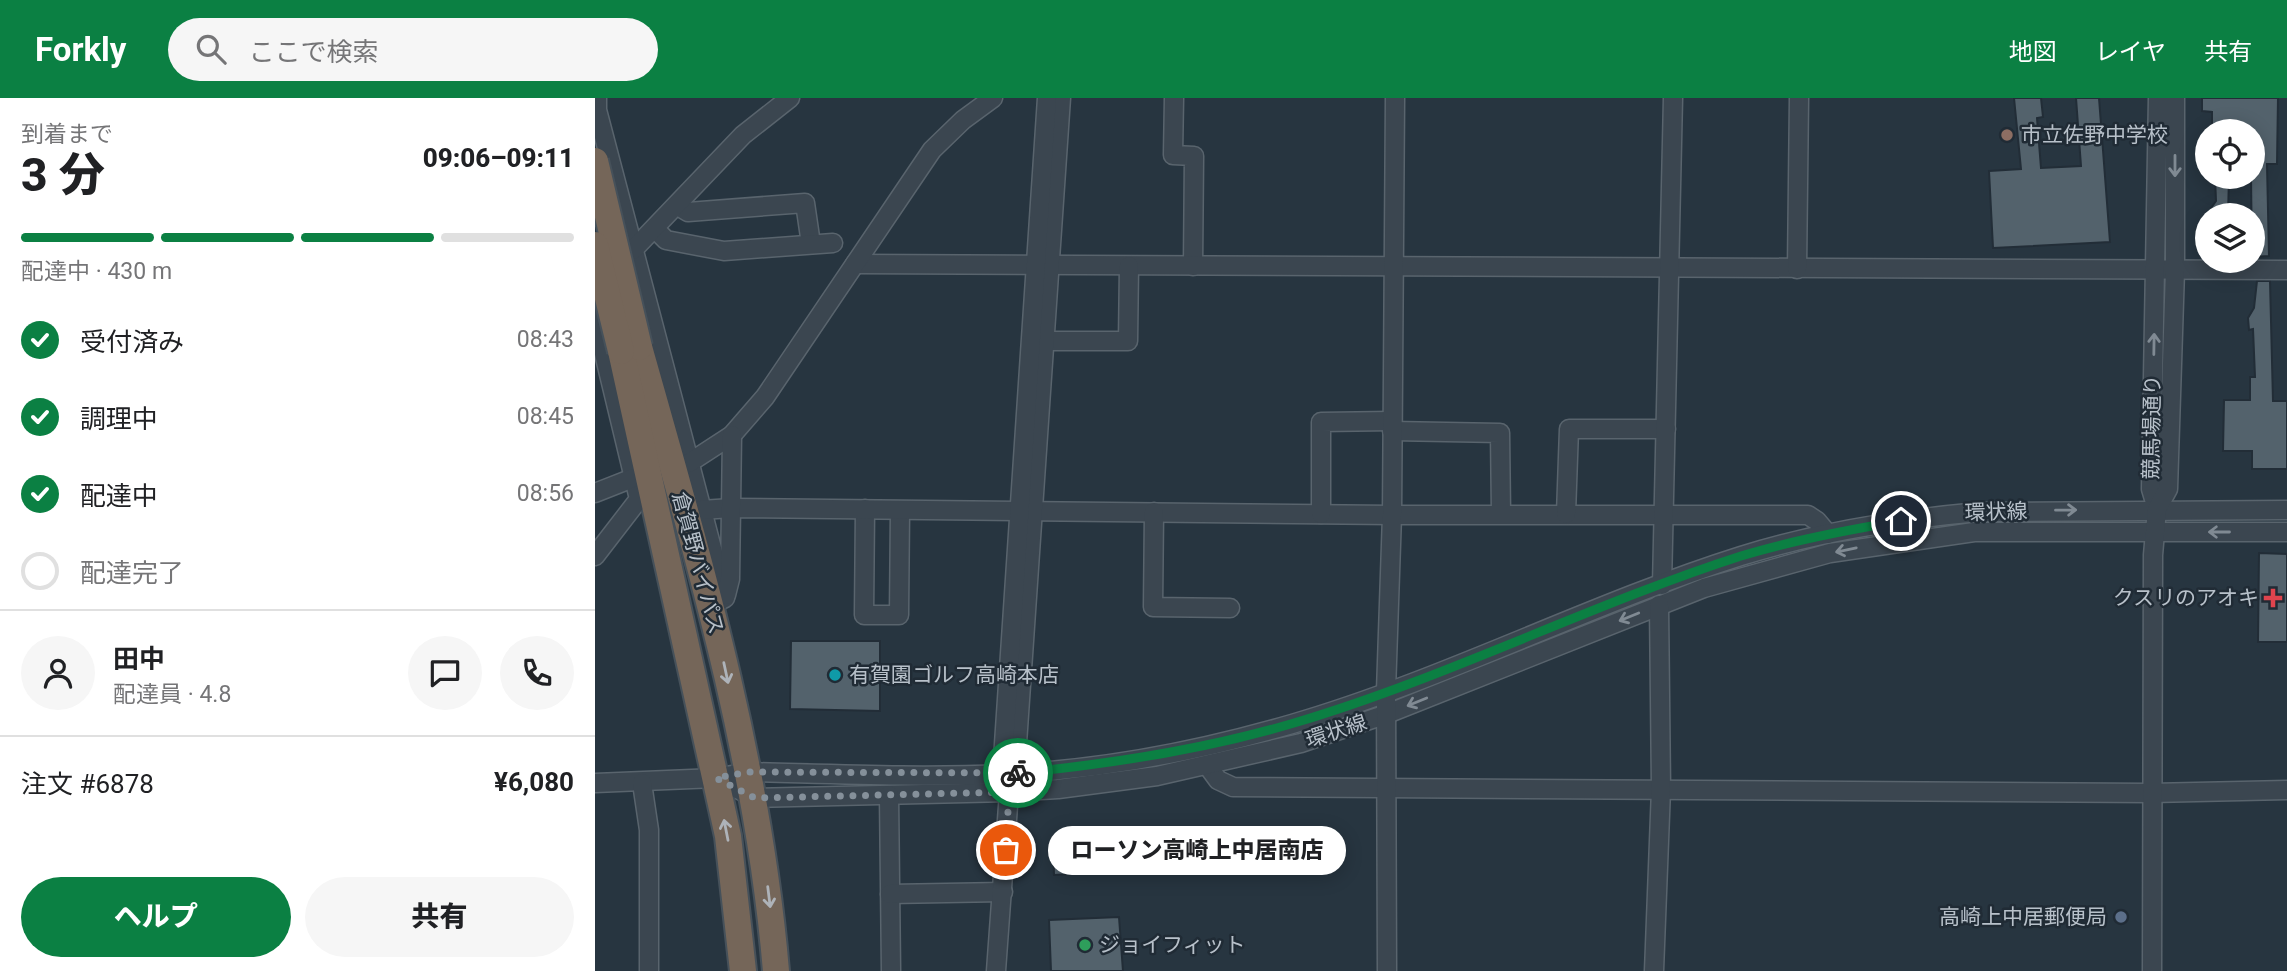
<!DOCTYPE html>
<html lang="ja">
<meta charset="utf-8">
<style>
body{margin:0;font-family:Roboto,"Noto Sans JP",sans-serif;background:#f6f6f6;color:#202124;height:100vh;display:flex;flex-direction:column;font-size:26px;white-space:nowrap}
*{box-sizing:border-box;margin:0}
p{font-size:23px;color:#757577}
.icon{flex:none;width:38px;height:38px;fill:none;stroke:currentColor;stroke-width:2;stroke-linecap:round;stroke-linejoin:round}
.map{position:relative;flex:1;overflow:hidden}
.panel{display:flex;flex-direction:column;background:#fff;width:595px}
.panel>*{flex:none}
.fabs{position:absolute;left:1600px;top:21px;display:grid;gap:14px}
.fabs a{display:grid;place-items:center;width:70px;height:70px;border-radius:50%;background:#fff;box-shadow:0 4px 18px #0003;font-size:35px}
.pin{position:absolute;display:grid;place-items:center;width:60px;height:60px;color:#fff;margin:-30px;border:4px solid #fff;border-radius:50%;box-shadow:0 2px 7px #0007}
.courier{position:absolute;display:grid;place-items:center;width:70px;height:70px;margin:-35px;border:5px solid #0b8043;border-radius:50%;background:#fff;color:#222;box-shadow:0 2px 9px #0007}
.bubble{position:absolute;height:49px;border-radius:24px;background:#fff;box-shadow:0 4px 18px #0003;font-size:23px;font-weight:800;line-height:49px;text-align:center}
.summary em{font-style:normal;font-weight:800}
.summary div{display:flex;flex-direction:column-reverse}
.summary{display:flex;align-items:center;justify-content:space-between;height:119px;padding:0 21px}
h1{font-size:46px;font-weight:800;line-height:52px}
.bar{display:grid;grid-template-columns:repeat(4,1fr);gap:10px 7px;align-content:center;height:84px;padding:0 21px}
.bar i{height:9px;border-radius:5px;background:#e0e0e0}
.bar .current{background:#0b8043}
.bar p{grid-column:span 4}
.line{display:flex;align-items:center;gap:18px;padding:0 21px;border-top:2px solid #e0e0e0}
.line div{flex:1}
.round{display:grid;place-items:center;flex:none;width:74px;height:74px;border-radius:37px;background:#f6f6f6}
ol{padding:0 21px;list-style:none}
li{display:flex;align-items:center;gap:21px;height:77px}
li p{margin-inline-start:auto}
li .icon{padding:7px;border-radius:50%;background:#0b8043;color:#fff;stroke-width:4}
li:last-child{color:#757577}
li i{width:38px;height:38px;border:4px solid #e0e0e0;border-radius:50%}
.primary-button{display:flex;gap:14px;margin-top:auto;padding:14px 21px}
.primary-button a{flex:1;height:80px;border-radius:42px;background:#0b8043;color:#fff;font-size:28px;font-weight:800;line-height:80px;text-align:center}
.primary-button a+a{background:#f6f6f6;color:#202124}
header{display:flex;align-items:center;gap:42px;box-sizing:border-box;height:98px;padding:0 35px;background:#0b8043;color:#fff}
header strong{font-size:33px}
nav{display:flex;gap:38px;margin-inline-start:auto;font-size:24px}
.search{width:490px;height:63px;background:#f6f6f6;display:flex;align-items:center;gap:18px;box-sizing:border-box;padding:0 24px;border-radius:38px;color:#757577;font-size:26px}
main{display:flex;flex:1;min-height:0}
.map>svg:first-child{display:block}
.building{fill:#53626c;stroke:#222d37;stroke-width:2}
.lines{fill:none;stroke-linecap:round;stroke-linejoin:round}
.minor-casing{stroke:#59646d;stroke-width:21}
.highway-casing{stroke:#46515a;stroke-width:30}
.minor{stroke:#3b4650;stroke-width:18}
.highway{stroke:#756659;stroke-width:26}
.highway-bridge-casing{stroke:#46515a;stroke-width:30;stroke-linecap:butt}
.highway-bridge{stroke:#756659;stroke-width:26}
.oneway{stroke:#808a93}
.oneway2{stroke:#aeb3b9}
.done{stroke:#85909a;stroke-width:7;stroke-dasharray:0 12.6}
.route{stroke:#0b8043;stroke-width:9}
.education-dot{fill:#8d6e63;stroke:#202b35;stroke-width:2.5}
.health-dot{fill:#e0444e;stroke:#202b35;stroke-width:2.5}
.culture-dot{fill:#0f9aa8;stroke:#202b35;stroke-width:2.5}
.service-dot{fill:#5c6f8a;stroke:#202b35;stroke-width:2.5}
.leisure-dot{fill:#2e9e5b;stroke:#202b35;stroke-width:2.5}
.labels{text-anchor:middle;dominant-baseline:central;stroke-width:5;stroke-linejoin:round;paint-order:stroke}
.poi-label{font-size:21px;fill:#b8c1ca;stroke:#202b35;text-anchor:start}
.street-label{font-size:21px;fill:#b8c1ca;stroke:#202b35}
</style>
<header>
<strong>Forkly</strong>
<div class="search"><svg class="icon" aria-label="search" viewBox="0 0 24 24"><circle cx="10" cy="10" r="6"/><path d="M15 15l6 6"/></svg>ここで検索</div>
<nav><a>地図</a><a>レイヤ</a><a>共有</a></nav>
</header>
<main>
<section class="panel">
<div class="summary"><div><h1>3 分</h1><p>到着まで</p></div><em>09:06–09:11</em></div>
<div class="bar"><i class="current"></i><i class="current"></i><i class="current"></i><i></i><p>配達中 · 430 m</p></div>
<ol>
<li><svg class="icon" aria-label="check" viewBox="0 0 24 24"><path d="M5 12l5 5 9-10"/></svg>受付済み<p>08:43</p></li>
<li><svg class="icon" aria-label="check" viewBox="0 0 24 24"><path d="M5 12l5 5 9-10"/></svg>調理中<p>08:45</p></li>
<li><svg class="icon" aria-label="check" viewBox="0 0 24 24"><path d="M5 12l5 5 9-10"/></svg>配達中<p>08:56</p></li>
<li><i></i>配達完了</li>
</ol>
<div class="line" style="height:126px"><a class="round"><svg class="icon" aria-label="person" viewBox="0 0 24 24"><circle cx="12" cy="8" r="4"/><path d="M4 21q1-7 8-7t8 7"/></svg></a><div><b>田中</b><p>配達員 · 4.8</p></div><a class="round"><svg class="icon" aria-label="chat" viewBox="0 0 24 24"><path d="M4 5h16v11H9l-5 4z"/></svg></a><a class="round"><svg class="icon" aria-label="phone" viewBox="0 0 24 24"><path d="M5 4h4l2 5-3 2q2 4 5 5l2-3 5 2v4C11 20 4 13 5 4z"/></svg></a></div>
<div class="line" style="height:91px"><div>注文 #6878</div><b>¥6,080</b></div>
<div class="primary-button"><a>ヘルプ</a><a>共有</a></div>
</section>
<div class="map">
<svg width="1692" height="873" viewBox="0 0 1692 873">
<rect width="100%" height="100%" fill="#273540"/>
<g class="building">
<path d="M 1419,0 L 1446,0 L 1448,19 L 1442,20 L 1446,70 L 1486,68 L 1481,0 L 1504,0 L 1515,144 L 1398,150 L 1394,73 L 1426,71 Z"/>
<path d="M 1607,0 L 1683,0 L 1682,66 L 1672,66 L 1674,158 L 1657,159 L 1656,79 L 1659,33 L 1617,33 L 1617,14 L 1607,13 Z"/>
<path d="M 1620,79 L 1634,79 L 1633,117 L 1617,117 L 1616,110 L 1621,103 Z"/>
<path d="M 1662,183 L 1675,183 L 1678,303 L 1692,303 L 1692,371 L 1657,371 L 1657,353 L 1628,353 L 1629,302 L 1655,302 L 1655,279 L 1660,279 L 1658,231 L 1654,232 L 1653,220 L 1659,210 Z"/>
<path d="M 1664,455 L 1692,456 L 1692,544 L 1663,544 Z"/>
<path d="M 196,543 L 285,543 L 285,613 L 195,611 Z"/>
<path d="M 458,743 L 496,743 L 497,775 L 459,777 Z"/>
<path d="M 524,819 L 528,873 L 456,873 L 454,822 Z"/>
</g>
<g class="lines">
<g class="minor-casing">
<g id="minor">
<path d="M 2,0 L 2,12 L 130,500 L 116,507"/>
<path d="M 579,0 L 578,57 L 599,58 L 598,168"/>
<path d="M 83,108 L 93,114 L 210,105 L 216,146"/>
<path d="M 60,131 L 71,142 L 129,153 L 238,145"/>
<path d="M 38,152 L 148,37 L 195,0"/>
<path d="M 260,166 L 1692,172"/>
<path d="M 1202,171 L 1204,0"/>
<path d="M 0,218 L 44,401 L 0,458"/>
<path d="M 449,243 L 533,243 L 534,168"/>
<path d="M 797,333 L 905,335 L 906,415"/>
<path d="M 94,365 L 137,337 L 170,299 L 337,52 L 368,22 L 398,0"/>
<path d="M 0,395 L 38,380"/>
<path d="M 270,411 L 269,517 L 304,517 L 305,413"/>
<path d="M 1562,411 L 1556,391 L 1563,0"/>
<path d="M 106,412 L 137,410 L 797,417 L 1213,417 L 1222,423 L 1233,436"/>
<path d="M 559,414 L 558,509 L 635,510"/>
<path d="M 726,416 L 726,324 L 797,323"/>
<path d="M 971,416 L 974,331 L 1071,331"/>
<path d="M 1067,487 L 1078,0"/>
<path d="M 131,497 L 135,481 L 137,337"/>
<path d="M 612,667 L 623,682 L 638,689 L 1556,695 L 1692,692"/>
<path d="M 420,675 L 466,0"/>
<path d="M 407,676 L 452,0"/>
<path d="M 121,680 L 160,700 L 414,694 L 463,691 L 562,678 L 706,645 L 792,616 L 1109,490 L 1235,455 L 1379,434 L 1692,434"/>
<path d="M 0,685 L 121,680 L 153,674 C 238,676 324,680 409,676 C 506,672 604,653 697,626 C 851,581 994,506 1146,458 C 1223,434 1304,421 1384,414 L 1692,412"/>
<path d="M 47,685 L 54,732 L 54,873"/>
<path d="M 294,697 L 296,873"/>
<path d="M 295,796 L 408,794"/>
<path d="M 401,873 L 414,694"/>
<path d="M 792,873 L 791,593 L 797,417 L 800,0"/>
<path d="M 1059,873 L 1066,691 L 1064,507"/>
<path d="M 1557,873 L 1558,457 L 1562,411 L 1573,391 L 1580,172 L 1580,0"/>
</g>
</g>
<g class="highway-casing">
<g id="highway">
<path d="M 44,249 C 102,455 163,659 181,873"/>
<path d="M 26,253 L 133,738 L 148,873"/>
</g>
</g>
<use href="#minor" class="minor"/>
<use href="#highway" class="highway"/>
<g class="highway-bridge-casing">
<g id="highway-bridge">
<path d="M 0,63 L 44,249"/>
<path d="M 0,147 L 26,253"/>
</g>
</g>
<use href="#highway-bridge" class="highway-bridge"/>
</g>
<defs><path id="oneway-shaft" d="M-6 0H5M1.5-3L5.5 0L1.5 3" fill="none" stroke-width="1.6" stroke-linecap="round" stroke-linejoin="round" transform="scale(1.75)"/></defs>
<g class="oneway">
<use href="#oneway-shaft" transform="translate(1580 68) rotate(90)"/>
<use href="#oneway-shaft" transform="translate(1559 246) rotate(-89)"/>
<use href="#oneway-shaft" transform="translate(1471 412) rotate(-1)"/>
<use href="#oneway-shaft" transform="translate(1624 434) rotate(180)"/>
<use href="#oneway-shaft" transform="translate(1251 452) rotate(168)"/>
<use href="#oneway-shaft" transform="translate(1034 519) rotate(158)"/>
<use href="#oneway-shaft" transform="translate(822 604) rotate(158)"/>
</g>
<g class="oneway2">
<use href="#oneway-shaft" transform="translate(131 575) rotate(78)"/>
<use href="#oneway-shaft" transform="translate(131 732) rotate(-101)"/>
<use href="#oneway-shaft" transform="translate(174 799) rotate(83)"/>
</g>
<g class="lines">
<path class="done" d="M 411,752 L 414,694 L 160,700 L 121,680 L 153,674 L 423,675"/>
<path class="route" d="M 423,675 C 517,666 608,652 699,625 C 851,580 994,507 1146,458 C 1198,442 1252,432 1306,423"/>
</g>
<circle class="education-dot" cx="1412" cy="37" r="7"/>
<path class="health-dot" d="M1674.5 489.5h7v7h7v7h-7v7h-7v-7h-7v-7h7z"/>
<circle class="culture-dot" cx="240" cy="577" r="7"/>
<circle class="service-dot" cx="1526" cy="819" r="7"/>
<circle class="leisure-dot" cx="490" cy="847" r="7"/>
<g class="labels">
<g class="poi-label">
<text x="1426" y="37">市立佐野中学校</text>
<text x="1664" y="500" text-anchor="end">クスリのアオキ</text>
<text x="254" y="577">有賀園ゴルフ高崎本店</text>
<text x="1512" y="819" text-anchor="end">高崎上中居郵便局</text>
<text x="504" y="847">ジョイフィット</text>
</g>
<g class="street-label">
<text transform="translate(1557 329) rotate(-89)">競馬場通り</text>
<text transform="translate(1401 414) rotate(-2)">環状線</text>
<text transform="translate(103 465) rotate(75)">倉賀野バイパス</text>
<text transform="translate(741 633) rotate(-18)">環状線</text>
</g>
</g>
</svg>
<div class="fabs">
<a><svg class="icon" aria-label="locate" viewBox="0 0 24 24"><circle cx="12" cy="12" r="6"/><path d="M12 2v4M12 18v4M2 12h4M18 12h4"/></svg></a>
<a><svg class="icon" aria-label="layers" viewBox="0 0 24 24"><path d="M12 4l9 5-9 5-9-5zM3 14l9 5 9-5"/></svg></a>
</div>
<div class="pin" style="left:411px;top:752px;background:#ea580c"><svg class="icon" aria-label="bag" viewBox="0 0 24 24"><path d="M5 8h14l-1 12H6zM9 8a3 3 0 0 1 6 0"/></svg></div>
<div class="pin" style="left:1306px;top:423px;background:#1f2937"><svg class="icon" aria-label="home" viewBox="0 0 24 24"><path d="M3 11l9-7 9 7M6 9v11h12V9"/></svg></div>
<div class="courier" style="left:423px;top:675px"><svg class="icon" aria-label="bike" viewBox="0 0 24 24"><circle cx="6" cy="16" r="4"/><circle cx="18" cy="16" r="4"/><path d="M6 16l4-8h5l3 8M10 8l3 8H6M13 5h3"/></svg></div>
<div class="bubble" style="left:453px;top:728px;width:298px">ローソン高崎上中居南店</div>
</div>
</main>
